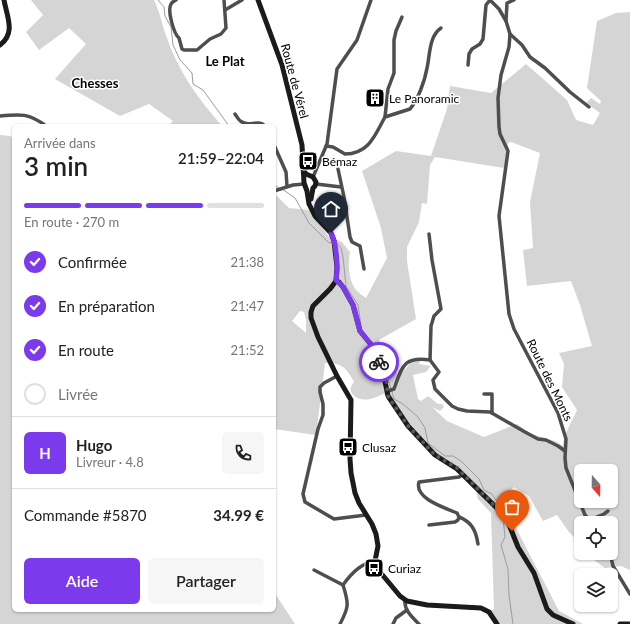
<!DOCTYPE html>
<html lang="fr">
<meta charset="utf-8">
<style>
body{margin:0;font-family:Lato,sans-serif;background:#f6f6f6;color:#222;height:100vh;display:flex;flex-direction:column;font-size:15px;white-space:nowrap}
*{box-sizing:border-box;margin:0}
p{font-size:13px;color:#767676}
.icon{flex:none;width:22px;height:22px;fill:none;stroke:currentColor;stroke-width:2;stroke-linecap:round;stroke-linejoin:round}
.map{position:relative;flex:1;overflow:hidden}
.drawer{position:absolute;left:12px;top:124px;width:264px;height:488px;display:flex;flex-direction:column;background:#fff;border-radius:6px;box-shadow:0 1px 3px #0004}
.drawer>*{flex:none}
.needle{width:26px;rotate:160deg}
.tools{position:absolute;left:574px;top:464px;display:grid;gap:8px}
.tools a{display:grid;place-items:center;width:44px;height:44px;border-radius:6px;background:#fff;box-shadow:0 1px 3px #0004;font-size:20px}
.pin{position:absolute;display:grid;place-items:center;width:34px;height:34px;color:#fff;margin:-41px -17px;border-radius:50% 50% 50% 0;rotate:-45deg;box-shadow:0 0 4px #0007}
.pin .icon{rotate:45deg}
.courier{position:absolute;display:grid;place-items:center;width:40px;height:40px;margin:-20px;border:3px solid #7c3aed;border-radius:50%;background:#fff;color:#222;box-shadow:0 1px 5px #0007}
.headline em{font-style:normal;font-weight:600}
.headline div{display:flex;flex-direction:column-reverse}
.headline{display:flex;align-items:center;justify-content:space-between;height:68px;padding:0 12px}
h1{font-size:26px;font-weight:600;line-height:30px}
.bar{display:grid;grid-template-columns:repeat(4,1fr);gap:6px 4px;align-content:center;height:48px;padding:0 12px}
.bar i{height:5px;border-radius:3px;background:#e0e0e0}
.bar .current{background:#7c3aed}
.bar p{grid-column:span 4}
.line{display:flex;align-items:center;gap:10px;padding:0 12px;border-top:1px solid #e0e0e0}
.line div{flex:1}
.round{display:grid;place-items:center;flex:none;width:42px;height:42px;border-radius:6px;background:#f6f6f6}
ol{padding:0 12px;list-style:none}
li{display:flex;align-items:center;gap:12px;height:44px}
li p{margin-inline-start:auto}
li .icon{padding:4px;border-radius:50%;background:#7c3aed;color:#fff;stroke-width:4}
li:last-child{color:#767676}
li i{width:22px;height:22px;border:2px solid #e0e0e0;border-radius:50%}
.primary-button{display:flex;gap:8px;margin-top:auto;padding:8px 12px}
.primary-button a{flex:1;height:46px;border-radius:6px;background:#7c3aed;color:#fff;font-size:16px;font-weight:600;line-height:46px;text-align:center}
.primary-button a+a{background:#f6f6f6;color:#222}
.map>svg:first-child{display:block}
.green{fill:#d5d5d5;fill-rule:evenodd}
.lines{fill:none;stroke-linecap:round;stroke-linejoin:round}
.stream{stroke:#9c9c9c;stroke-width:1}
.street{stroke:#4e4e4e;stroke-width:3.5}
.secondary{stroke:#1b1b1b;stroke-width:5}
.done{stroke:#595959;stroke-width:4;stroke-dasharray:0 7.2}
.route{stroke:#7c3aed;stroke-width:5}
.labels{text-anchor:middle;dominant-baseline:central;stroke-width:3;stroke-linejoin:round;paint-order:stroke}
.street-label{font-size:12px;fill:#000;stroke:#fff}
.poi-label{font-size:12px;fill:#000;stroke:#fff;text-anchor:start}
.neighbourhood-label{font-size:13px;font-weight:bold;fill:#000;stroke:#fff}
</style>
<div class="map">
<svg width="630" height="624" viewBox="0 0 630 624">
<rect width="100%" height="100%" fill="#fff"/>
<g class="green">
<path d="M 31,0 L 154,0 C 160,12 162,25 167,38 C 178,71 199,100 222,126 L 168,126 L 173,121 L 149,104 L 120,116 L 55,79 L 86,44 L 69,28 L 39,50 L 26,32 L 43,15 Z"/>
<path d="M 630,12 L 630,570 L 621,566 L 605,568 L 594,560 L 588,553 L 611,553 L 611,523 L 581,523 L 581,545 L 569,532 L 557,515 L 543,521 L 529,496 L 514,487 L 501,499 L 559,611 L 583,624 L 497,624 L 490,611 L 494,609 L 491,513 L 478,499 L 474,484 L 433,451 L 412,428 L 392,398 L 383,394 C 379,396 374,398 370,399 C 359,402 344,393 354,382 C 346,367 342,363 325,363 L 316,435 L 274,429 L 274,193 L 289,208 L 309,210 L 329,237 L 342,242 L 350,252 C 348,265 348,279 356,290 C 359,293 363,296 366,298 L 387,258 L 381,228 L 362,171 L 396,151 L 431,156 L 447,109 L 450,86 L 491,93 L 526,64 L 567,100 L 576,120 L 593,125 L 600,113 L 586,103 L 591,98 L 600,104 L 601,101 L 587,88 L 597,21 L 616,13 ZM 511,142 L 540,153 L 530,202 L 533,248 L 523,250 L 527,286 L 571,281 L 580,305 L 592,346 L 559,353 L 564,364 L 562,387 L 577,410 L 564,437 L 563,446 L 555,441 L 531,434 L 517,424 L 484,437 L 447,421 L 432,407 L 440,411 L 444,407 L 442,404 L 438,404 L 428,396 L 421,401 L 418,399 L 413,375 L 426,372 L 431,366 L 419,364 L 420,361 L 412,361 L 401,374 L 397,374 L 388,355 L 379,340 L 416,319 L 407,261 L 407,247 L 419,222 L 422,203 L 427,204 L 430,165 L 435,157 L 504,168 L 508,143 ZM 300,311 L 304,312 L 306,320 L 306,333 L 292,321 ZM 581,471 L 611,471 L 611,501 L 581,501 Z"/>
<path d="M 0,135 L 10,136 L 14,139 L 14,610 L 274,610 L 274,592 L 295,624 L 0,624 Z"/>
</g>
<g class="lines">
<g class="stream">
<path d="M 158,0 L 164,7 L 165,16 L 171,27 L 173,45 L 180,60 L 192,73 L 193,84 L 203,90 L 229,126"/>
<path d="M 274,184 L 279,188"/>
<path d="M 282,189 L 295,198 L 309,223 L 329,243 L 333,242"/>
<path d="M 336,242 L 341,248 L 343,257 L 346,286 L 358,305 L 361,325"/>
<path d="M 385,369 L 391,389"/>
<path d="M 392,392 L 394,399 L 403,404 L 418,417 L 425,428 L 428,443 L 445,456 L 453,456 L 461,461 L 479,479 L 484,490 L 492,494 L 504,512"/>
<path d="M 503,517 L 505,537 L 501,545 L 508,569 L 509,595 L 513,624"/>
</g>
<g class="street">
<path d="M 176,0 C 174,1 172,2 171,4 C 167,11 174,34 179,38 L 182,49 L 184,50 L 197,50 L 210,39 L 221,34 L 226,28 L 224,0"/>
<path d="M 490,0 L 499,9 L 506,21 L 510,34 L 509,47 L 501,75 L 498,98 L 499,127 L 500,134 L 508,151 L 499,216 L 509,314 L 514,329 L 558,413 L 566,439 L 565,458 L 566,468 L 585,515 L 592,523"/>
<path d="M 225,10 L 242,0"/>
<path d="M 506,21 L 507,3 L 514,0"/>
<path d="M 510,34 L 522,45 L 530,57 L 545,68 L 570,92 L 589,107"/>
<path d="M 468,65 L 469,54 L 472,49 L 480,44 L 483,39 L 486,5 L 490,0"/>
<path d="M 235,114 C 237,117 239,121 242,122 C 249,127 258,119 265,126"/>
<path d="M 0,116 C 20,114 29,113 46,126"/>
<path d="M 385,117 L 388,89 L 394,73 L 394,40 L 396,31 L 402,17"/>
<path d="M 274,145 L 286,172 L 287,186"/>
<path d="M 326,146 L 333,147 L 345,154 C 369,154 375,135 385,117 L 410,109 C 418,100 425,80 427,68 C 430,55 429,36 441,28"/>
<path d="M 338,169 L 344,197 L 350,237 L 352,242 L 360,246 L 364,269"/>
<path d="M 313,177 L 327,144 L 337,69 L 357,40 L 371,0"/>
<path d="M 316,184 L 341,187"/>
<path d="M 274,191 L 293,185 L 304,184"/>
<path d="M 429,234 L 432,260 L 441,309 L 434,316 L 431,326 L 430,360"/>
<path d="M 337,376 L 324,383 L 320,387 L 320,392 L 323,404 L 323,415 L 318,429 L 303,494 L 305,502 L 334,519 L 366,515"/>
<path d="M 388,391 L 394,389 C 402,367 403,356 430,360 L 439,372 L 433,380 L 435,389 L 452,406 L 458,409 L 467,411 L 490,412 L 525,432 L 538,439 L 546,440 L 558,446 L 565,451"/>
<path d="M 484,394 L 492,394 L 492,413"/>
<path d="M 459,517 C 472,522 476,531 478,544"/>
<path d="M 589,520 L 604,514 L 608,511"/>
<path d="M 429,525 L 455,522 L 458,520 L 459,517 L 457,513 C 446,508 414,499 419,482 L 459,477 L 462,475"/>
<path d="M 610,553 L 613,566 L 630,594"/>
<path d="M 314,570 L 343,585"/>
<path d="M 405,600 C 404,610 412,617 419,624"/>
<path d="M 340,624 C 349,607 349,604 343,585 C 350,575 361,563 375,561"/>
<path d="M 393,624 L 396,618 L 407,610"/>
</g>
<g class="secondary">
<path d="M 258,0 L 282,65 L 302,145 L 304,183 L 307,191 L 309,204 L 315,216 L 331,233 L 334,241 L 337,267 L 336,281 L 330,289 L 313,306 L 311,312 L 311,318 L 318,337 L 337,376 L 351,400 L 350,459 L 351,473 L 355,493 L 359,503 L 372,524 L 376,534 L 378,546 L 375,561 L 375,566 L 400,596 L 407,601 L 427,605 L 481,608 L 489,612 L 497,624"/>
<path d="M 0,45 C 16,33 7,17 4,0"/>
<path d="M 303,169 L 306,174 L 313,177 L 316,182 L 315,186 L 313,188 L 311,199"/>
<path d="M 336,281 L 339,282 L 343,287 L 353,305 L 360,331 L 373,347 L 383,372 L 388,396 L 408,426 L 435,455 L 457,469 L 506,517 L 518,547 L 534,573 L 547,609 L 553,615 L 573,624"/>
<path d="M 620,624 L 630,624"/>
</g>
</g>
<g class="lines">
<path class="done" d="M 379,362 L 386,379 L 388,396 L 408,426 L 435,455 L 457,468 L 506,517 L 512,531"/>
<path class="route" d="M 331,233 C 337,243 338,269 336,280 L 343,287 L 353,305 L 360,331 L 373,347 L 379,362"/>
</g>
<defs>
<g id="building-square" transform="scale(1)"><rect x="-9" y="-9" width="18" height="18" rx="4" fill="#000" stroke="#fff"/><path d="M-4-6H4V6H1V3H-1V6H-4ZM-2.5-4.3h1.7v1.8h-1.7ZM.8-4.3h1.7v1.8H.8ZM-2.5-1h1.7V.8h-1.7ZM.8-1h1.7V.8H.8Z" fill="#fff"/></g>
<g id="bus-square" transform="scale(1)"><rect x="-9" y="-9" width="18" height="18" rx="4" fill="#000" stroke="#fff"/><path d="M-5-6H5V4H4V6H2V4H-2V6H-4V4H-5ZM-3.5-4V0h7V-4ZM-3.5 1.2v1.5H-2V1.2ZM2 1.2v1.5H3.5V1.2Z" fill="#fff"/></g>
</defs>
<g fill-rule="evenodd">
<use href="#building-square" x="375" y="98"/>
<use href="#bus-square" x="308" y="161"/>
<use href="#bus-square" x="348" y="447"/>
<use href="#bus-square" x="374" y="568"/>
</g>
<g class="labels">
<g class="street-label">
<text transform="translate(295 81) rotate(75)">Route de Vérel</text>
<text transform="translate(550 380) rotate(64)">Route des Monts</text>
</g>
<g class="poi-label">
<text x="389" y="98">Le Panoramic</text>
<text x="322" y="161">Bémaz</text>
<text x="362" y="447">Clusaz</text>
<text x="388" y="568">Curiaz</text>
</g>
<g class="neighbourhood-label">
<text x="225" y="61">Le Plat</text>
<text x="95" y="83">Chesses</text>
</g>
</g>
</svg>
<div class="tools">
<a><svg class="needle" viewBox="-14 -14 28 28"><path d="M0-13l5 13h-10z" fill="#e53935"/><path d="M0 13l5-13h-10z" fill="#767676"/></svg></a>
<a><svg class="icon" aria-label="locate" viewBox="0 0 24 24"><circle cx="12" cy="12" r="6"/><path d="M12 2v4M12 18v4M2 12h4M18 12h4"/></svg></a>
<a><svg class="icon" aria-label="layers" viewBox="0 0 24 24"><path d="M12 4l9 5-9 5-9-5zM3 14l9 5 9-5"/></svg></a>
</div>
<div class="pin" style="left:512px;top:531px;background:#ea580c"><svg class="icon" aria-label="bag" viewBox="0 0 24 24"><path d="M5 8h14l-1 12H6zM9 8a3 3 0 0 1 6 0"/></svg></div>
<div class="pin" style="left:331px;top:233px;background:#1f2937"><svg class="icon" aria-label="home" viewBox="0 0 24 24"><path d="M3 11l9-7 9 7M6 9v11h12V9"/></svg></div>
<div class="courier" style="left:379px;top:362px"><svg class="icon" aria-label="bike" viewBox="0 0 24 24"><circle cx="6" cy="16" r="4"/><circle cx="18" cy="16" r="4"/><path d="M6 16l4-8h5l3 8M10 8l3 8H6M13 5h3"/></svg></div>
<section class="drawer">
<div class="headline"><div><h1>3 min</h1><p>Arrivée dans</p></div><em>21:59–22:04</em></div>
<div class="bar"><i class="current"></i><i class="current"></i><i class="current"></i><i></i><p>En route · 270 m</p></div>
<ol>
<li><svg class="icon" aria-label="check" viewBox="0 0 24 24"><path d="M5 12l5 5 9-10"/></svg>Confirmée<p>21:38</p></li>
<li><svg class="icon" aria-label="check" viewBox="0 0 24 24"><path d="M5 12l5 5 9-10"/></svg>En préparation<p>21:47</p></li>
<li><svg class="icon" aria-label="check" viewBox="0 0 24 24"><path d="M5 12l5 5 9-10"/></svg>En route<p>21:52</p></li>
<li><i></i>Livrée</li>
</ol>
<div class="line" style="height:72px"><b class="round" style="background:#7c3aed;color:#fff">H</b><div><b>Hugo</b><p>Livreur · 4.8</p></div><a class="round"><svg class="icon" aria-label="phone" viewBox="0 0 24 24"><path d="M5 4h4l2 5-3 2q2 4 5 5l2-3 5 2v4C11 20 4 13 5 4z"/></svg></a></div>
<div class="line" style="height:52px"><div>Commande #5870</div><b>34.99 €</b></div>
<div class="primary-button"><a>Aide</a><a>Partager</a></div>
</section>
</div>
